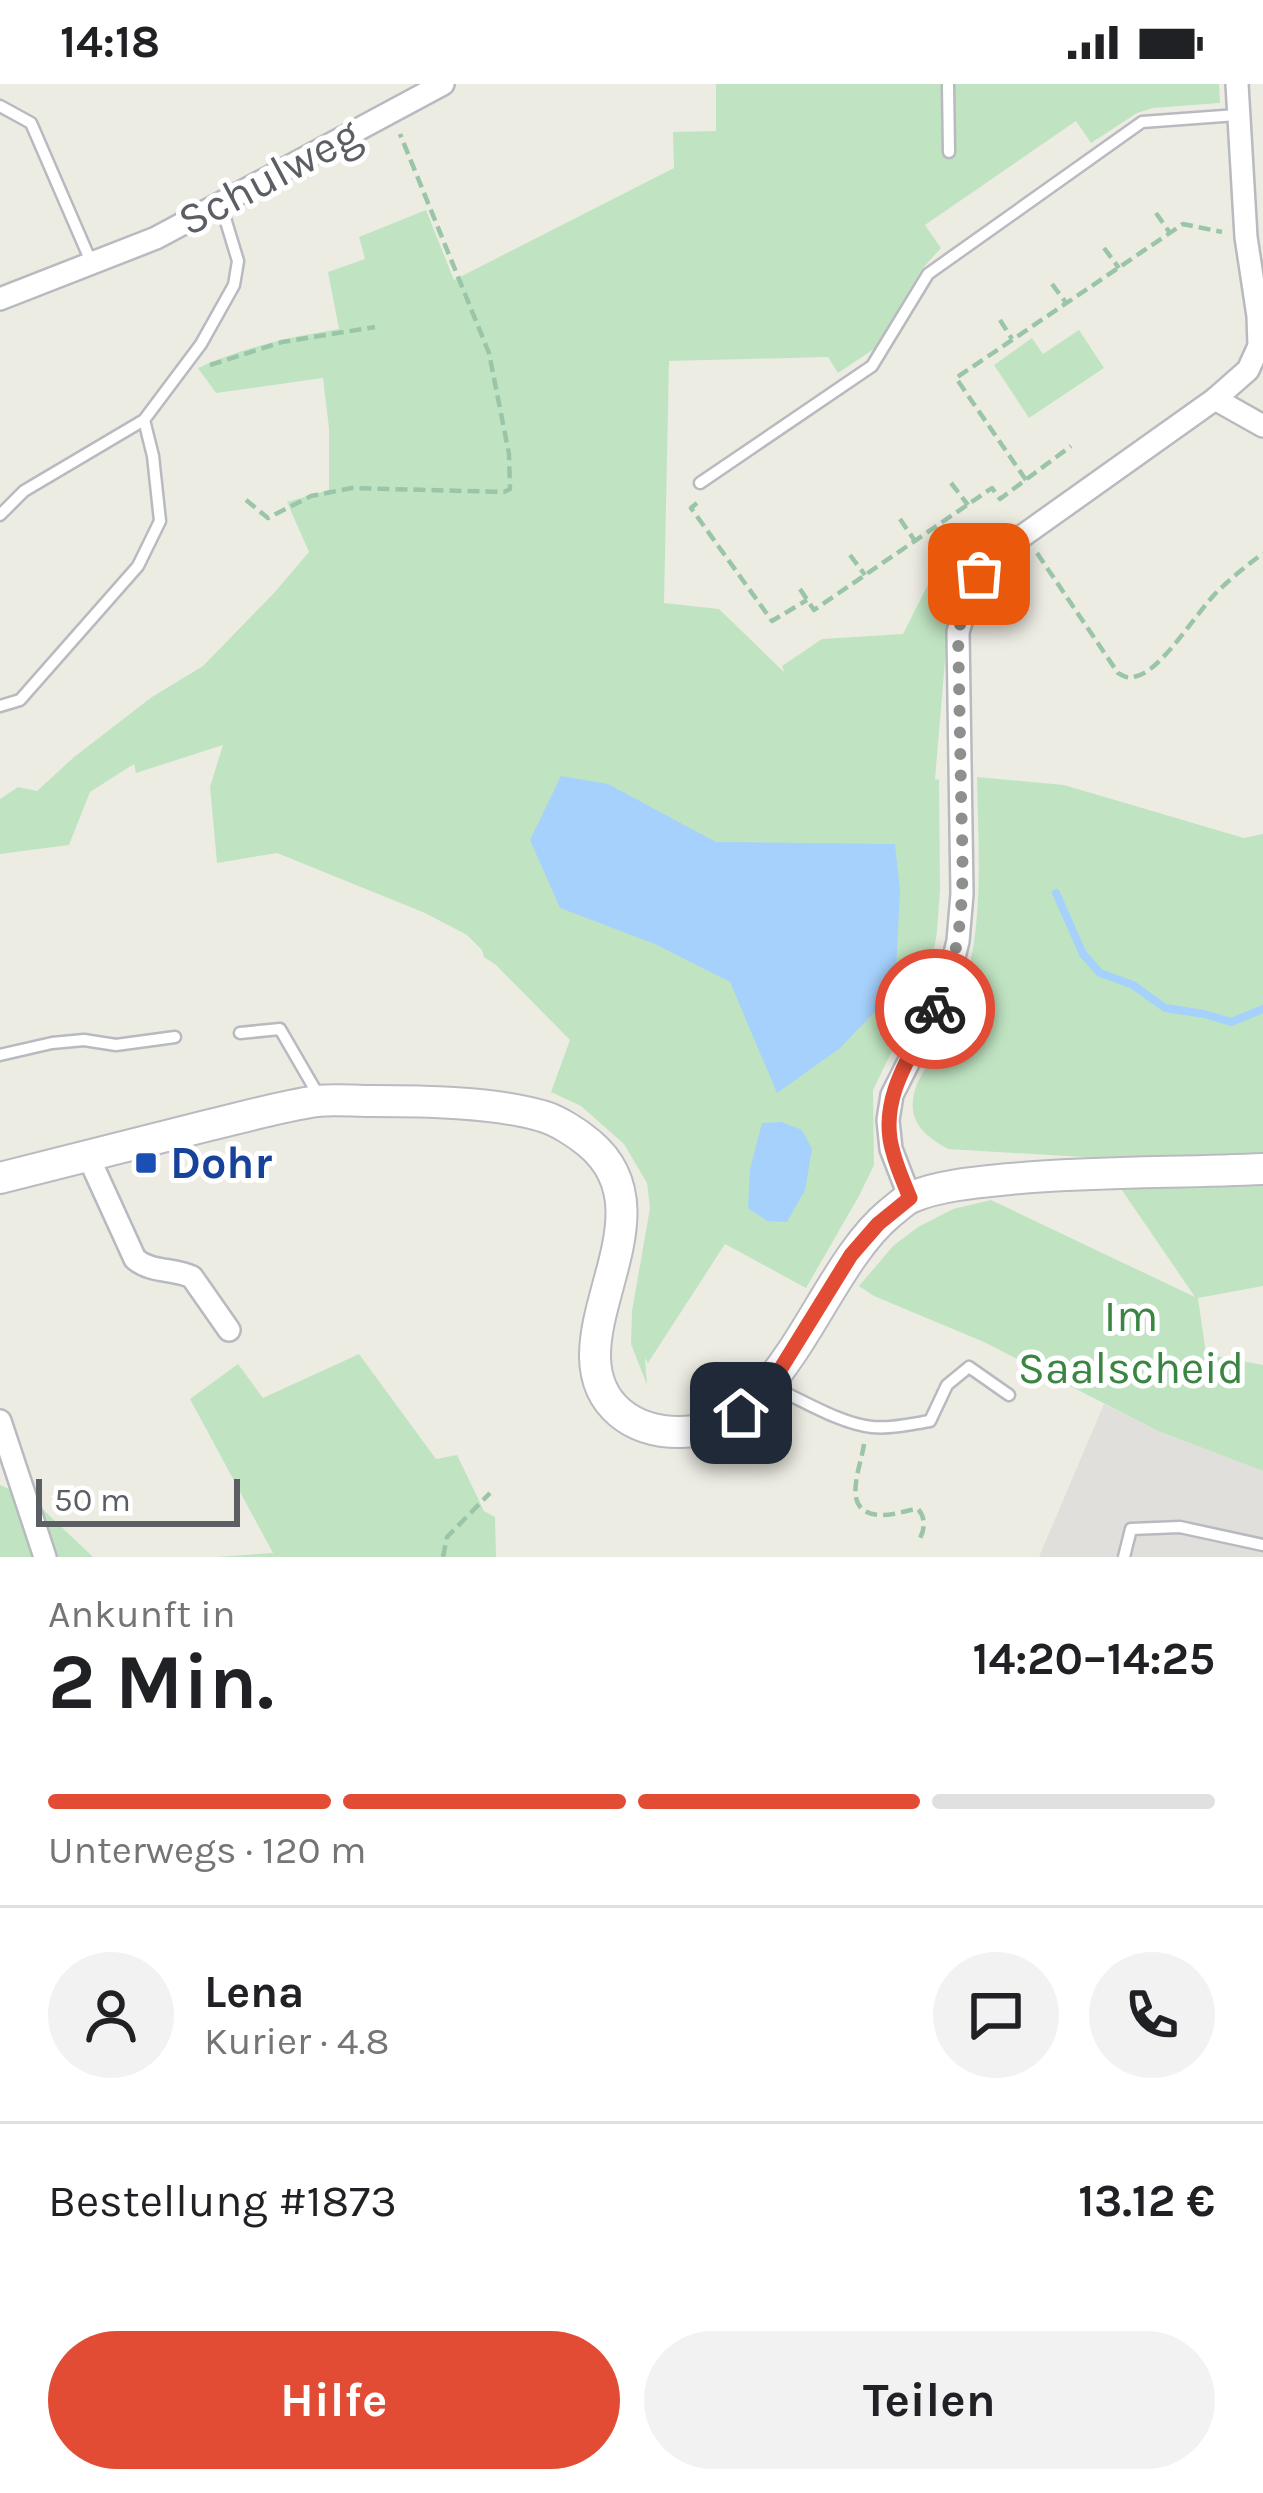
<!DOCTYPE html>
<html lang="de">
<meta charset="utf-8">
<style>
body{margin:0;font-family:Karla,sans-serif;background:#f2f2f2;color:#202124;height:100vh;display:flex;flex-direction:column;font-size:45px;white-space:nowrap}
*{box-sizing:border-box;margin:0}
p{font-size:39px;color:#757577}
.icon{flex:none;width:66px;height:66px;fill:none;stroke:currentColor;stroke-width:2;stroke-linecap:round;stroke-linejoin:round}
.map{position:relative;height:1473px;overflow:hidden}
.details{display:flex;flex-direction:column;background:#fff;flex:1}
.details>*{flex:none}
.scale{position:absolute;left:36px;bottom:30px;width:204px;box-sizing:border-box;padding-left:12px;border:6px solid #5b5e63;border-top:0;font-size:33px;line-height:42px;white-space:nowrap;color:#5b5e63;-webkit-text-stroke:9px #fff;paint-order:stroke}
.pin{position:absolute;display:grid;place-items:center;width:102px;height:102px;color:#fff;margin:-51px;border-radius:24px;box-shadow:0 6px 18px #0006}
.courier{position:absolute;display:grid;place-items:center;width:120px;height:120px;margin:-60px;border:9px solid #e24c34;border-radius:50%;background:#fff;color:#222;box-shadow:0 3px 15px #0007}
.headline em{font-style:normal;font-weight:700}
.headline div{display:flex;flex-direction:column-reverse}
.headline{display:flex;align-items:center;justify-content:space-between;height:204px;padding:0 48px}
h1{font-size:78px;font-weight:700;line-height:90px}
.bar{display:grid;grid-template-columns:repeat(4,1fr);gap:18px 12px;align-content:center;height:144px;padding:0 48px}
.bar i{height:15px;border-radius:9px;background:#e0e0e0}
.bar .on{background:#e24c34}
.bar p{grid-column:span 4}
.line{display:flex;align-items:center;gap:30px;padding:0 48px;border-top:3px solid #e0e0e0}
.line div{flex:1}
.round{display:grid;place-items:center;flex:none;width:126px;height:126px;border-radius:63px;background:#f2f2f2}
.primary-button{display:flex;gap:24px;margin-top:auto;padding:24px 48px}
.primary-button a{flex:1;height:138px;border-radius:72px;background:#e24c34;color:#fff;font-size:48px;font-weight:700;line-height:138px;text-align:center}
.primary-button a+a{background:#f2f2f2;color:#202124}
.status{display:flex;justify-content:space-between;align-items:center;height:84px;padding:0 60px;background:#fff;direction:ltr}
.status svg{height:33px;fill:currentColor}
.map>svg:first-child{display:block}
.industrial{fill:#e1dfdb}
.green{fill:#c0e4c2}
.water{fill:#a5d1fc}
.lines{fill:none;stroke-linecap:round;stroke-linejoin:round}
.stream{stroke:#a5d1fc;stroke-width:8}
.service-casing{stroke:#b8babf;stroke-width:15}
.minor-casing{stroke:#b8babf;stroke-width:26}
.secondary-casing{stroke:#b9bbc1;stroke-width:34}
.path{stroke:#9ac5a9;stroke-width:4.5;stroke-dasharray:12 6;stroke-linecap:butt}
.service{stroke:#fff;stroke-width:10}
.minor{stroke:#fff;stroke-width:21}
.secondary{stroke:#fff;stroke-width:30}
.done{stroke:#8e9090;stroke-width:12;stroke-dasharray:0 21.6}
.route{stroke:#e24c34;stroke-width:15}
.transit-dot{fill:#1a4fb4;stroke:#fff;stroke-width:4.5}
.labels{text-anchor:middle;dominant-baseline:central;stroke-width:10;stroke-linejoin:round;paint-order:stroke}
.street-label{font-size:45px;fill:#5b5e63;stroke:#fff}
.transit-label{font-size:45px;font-weight:bold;fill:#164399;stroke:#fff;text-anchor:start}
.park-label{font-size:45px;fill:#398541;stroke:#fff}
</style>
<div class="status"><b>14:18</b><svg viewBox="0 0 49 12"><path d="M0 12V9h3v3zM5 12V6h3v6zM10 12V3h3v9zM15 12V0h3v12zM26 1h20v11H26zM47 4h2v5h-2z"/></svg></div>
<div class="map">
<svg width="1263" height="1473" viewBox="0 0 1263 1473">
<rect width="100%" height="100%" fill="#edece3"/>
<path class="industrial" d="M 1104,1320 L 1158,1347 L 1263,1387 L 1263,1473 L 1039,1473 Z"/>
<g class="green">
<path d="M 716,0 L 1219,0 L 1220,19 L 1153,24 L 1137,29 L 1091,59 L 1076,37 L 925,141 L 941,164 L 922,185 L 874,265 L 838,289 L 828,273 L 669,277 L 664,519 L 719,525 L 784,588 L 782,582 L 822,555 L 903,550 L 953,451 L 982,462 L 947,554 L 935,695 L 939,696 L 940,805 L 937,848 L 931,883 L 907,944 L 890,971 L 873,1006 L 874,1081 L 859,1112 L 806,1204 L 725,1160 L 648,1279 L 645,1274 L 647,1301 L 631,1260 L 632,1227 L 650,1124 L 647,1099 L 624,1060 L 581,1022 L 551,1008 L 570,956 L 496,881 L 484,873 L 482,866 L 467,851 L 425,829 L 277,769 L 217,779 L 210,703 L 223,661 L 136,689 L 134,680 L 90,708 L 69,761 L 0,770 L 0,715 L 18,703 L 37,707 L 74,673 L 152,613 L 203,582 L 274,509 L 309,468 L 287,418 L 329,406 L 329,344 L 323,294 L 216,309 L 198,284 C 243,263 290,253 339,245 L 328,188 L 365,175 L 359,153 L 426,126 L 454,196 L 674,84 L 673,48 L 716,47 Z"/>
<path d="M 1079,246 L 1104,284 L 1029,334 L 994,281 L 1032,254 L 1043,270 Z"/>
<path d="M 977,693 L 1064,701 L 1244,754 L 1263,750 L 1263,1202 L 1198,1214 L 1206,1270 L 1263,1281 L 1263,1387 L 1158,1347 L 984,1258 L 874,1212 L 859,1202 L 893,1162 L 918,1143 L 953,1125 L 991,1116 L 1195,1213 L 1100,1074 L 948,1065 C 928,1054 910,1041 913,1016 C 915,995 932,976 942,958 C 951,939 961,917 966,897 C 984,831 978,761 977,693 Z"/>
<path d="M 359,1270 L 436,1375 L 457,1371 L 484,1427 L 495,1433 L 496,1473 L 216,1473 L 273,1469 L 190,1315 L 238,1280 L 263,1314 Z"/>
<path d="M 0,1401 L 32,1415 L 93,1473 L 0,1473 Z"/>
</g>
<g class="water">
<path d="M 561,692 L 608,700 L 716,758 L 895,760 L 900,807 L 895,907 L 839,965 L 777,1009 L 730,898 L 655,860 L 560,824 L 530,756 Z"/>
<path d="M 781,1038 L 802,1046 L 812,1065 L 805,1106 L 787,1138 L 767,1137 L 748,1124 L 750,1085 L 762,1039 Z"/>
</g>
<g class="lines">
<path class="stream" d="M 1056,809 L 1083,870 L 1100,889 L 1133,901 L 1165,924 L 1204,930 L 1231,938 L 1263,925"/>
<g class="service-casing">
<g id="service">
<path d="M 948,0 L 949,68"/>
<path d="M 0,22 L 31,39 L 92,180"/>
<path d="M 700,399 L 872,282 L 928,190 L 1142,38 L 1237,31"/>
<path d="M 0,431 L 24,407 L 144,336 L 201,260 L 234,201 L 238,177 L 221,121"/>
<path d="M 0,622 L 20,616 L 138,482 L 160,437 L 153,372 L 144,336"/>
<path d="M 240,949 L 280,945 L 320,1014"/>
<path d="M 0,971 L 52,959 L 84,956 L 116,961 L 175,953"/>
<path d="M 773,1303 C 802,1316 841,1340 872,1343 C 891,1345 911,1340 930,1337 L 947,1301 L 969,1283 L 1009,1311"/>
<path d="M 1124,1473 L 1131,1445 L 1180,1443 L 1263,1461"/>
</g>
</g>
<g class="minor-casing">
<g id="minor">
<path d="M 0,215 L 156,154 L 443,0"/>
<path d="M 1215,315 L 1263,342"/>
<path d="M 88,1072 L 135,1175 C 152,1189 173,1184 192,1193 L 229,1246"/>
<path d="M 910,1114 L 891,1065 L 888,1036 L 892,1011 L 947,902 L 958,857 L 962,810 L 958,548 C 968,513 975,495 1000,468 L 1215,315 L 1248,286 L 1259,262 L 1258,232 L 1246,153 L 1237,0"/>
<path d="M 0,1337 L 45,1473"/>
</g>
</g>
<g class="secondary-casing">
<path id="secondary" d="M 0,1094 C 67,1077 135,1060 202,1043 C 240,1034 278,1023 317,1017 C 334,1015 353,1017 371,1017 C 422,1017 494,1018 542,1032 C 557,1036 577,1049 589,1059 C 659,1117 594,1204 595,1273 C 596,1322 633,1348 679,1348 C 783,1349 818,1188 890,1129 C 897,1124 904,1116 912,1113 C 940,1101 980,1098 1010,1095 C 1094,1087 1178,1089 1263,1085"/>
</g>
<g class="path">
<path d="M 1156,129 L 1170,149"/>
<path d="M 1104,164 L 1119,184"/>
<path d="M 1052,200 L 1067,220"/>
<path d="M 1000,236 L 1012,255"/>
<path d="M 210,281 L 282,258 L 375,243"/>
<path d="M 1026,396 L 956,294 L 1183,140 L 1222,148"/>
<path d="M 951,399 L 968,421"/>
<path d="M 246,416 L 268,434 L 311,412 L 352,404 L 504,408 L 510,405 L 509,370 L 489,269 L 400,50"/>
<path d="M 697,419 L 691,424 L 772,537 L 807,516"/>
<path d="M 900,435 L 915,457"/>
<path d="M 1037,469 L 1118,589 C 1126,593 1127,595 1137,592 C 1163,585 1197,527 1218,507 C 1232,493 1248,481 1263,469"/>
<path d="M 850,471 L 865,491"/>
<path d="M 800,505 L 814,526 L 992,404 L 1000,415 L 1071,362"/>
<path d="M 864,1360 C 861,1384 839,1429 880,1431 C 892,1432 906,1426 918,1425 C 926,1434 925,1446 919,1456"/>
<path d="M 443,1473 L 447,1453 L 490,1409"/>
</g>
<use href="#service" class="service"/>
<use href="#minor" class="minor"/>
<use href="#secondary" class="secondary"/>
</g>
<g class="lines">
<path class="done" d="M 935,925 C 970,858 962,779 961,706 C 960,654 959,601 958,548 L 966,520 L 979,490"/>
<path class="route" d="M 741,1329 L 770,1302 L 851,1171 L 878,1140 L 910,1114 C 904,1099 897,1084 893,1068 C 877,1016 912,969 935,925"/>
</g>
<rect class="transit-dot" x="134" y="1067" width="24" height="24" rx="6"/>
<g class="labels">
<g class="street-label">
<text transform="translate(269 93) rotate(-28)">Schulweg</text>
</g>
<g class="transit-label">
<text x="170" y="1079">Dohr</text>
</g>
<g class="park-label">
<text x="1131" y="1232">Im<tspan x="1131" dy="52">Saalscheid</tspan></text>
</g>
</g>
</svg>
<div class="scale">50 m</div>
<div class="pin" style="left:979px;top:490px;background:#ea580c"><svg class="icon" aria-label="bag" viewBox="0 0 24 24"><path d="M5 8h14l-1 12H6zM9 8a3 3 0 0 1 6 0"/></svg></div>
<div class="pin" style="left:741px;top:1329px;background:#1f2937"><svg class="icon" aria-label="home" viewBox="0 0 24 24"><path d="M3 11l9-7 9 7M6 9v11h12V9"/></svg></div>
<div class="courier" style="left:935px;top:925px"><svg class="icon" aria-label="bike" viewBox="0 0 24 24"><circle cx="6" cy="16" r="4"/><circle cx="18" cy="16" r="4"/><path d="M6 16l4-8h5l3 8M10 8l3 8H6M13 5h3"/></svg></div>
</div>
<section class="details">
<div class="headline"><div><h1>2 Min.</h1><p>Ankunft in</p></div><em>14:20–14:25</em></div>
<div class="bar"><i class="on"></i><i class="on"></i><i class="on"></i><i></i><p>Unterwegs · 120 m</p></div>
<div class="line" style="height:216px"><a class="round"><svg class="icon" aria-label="person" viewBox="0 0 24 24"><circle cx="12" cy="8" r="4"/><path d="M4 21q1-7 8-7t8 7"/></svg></a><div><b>Lena</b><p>Kurier · 4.8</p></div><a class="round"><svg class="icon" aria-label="chat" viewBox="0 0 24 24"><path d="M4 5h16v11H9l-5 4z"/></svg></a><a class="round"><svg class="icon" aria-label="phone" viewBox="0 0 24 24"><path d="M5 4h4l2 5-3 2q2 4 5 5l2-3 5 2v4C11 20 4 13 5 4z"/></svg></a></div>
<div class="line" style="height:156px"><div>Bestellung #1873</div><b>13.12 €</b></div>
<div class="primary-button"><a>Hilfe</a><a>Teilen</a></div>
</section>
